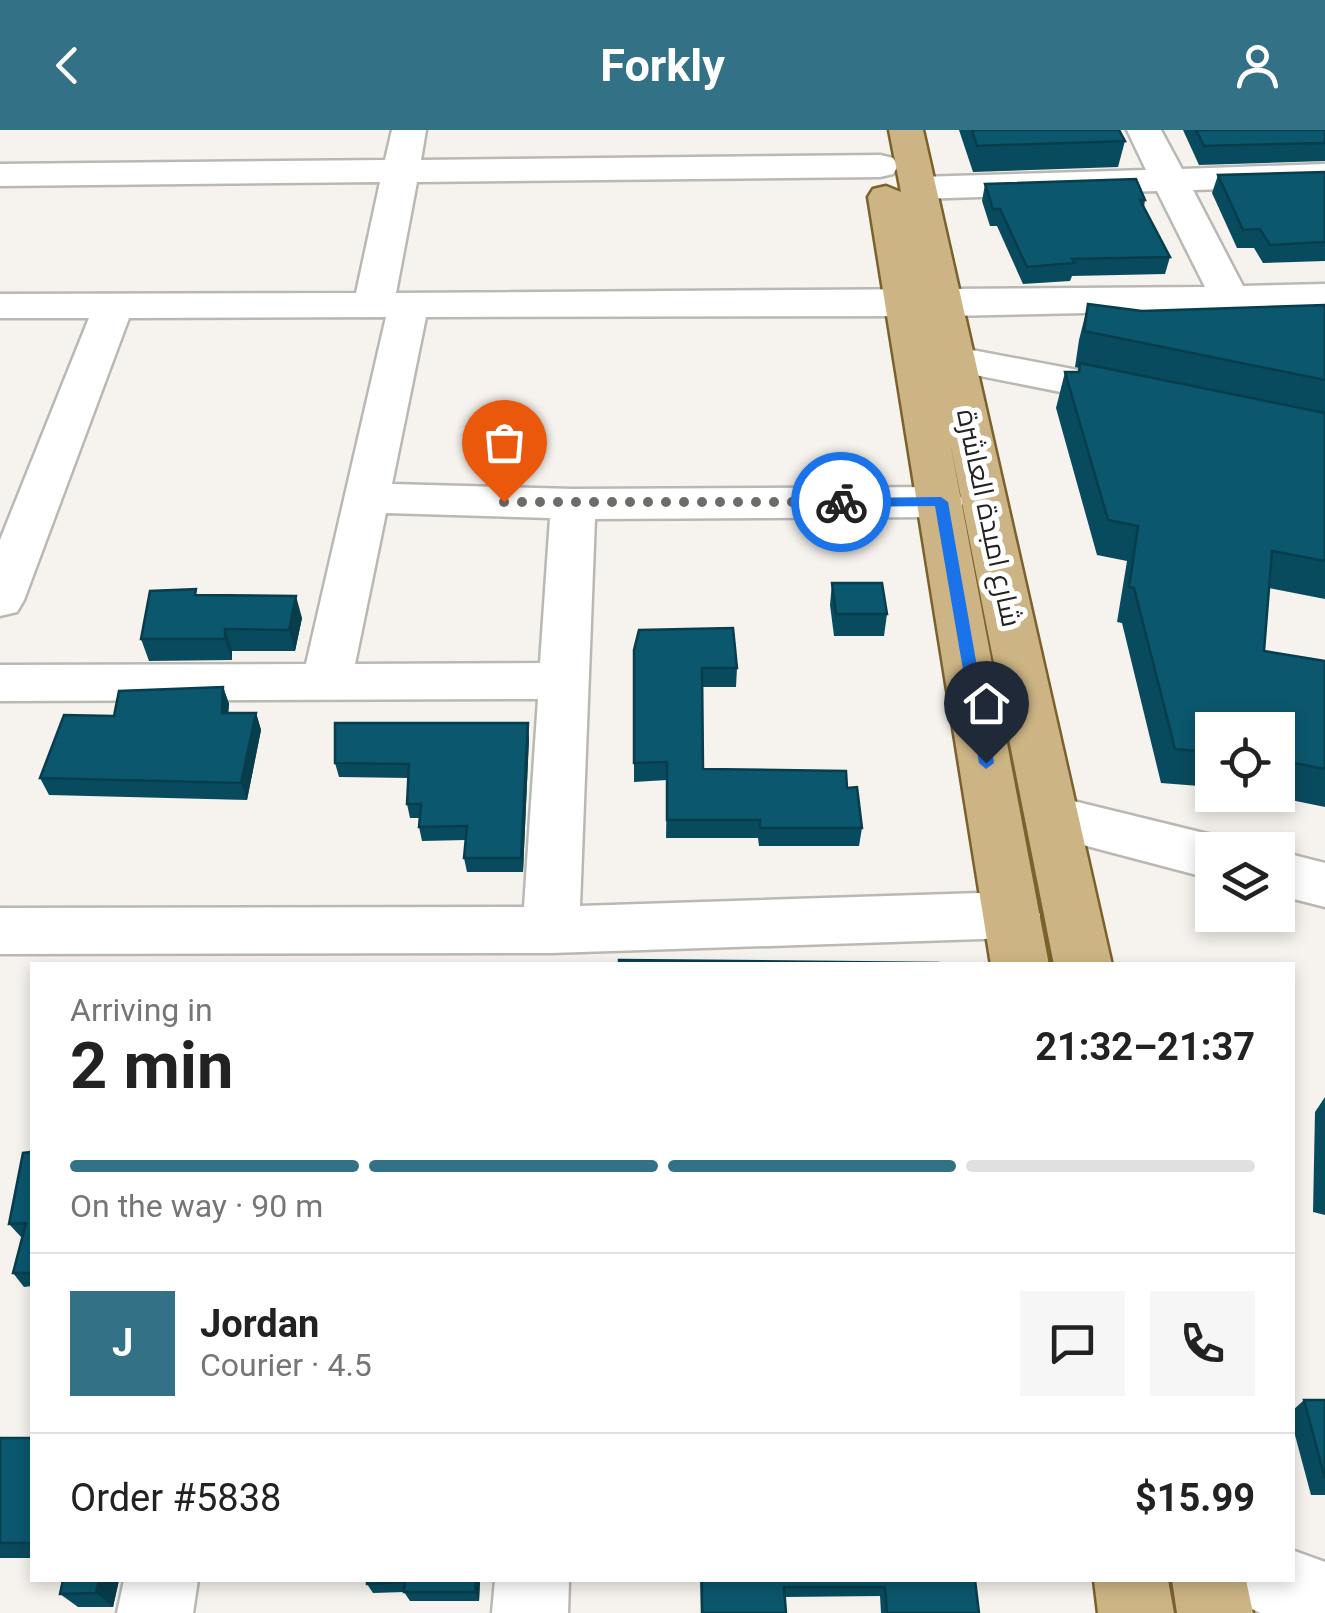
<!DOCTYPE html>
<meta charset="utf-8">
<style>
body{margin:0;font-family:Roboto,Cairo,sans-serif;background:#f6f6f6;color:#222;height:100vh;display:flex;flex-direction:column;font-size:38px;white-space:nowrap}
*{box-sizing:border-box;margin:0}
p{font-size:32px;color:#767676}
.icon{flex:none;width:55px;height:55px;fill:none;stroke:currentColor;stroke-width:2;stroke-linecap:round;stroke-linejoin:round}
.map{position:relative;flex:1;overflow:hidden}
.panel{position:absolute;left:30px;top:832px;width:1265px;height:620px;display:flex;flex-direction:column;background:#fff;border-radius:0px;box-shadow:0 5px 15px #0003}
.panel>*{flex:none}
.fabs{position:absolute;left:1195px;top:582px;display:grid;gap:20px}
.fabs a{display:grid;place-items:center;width:100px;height:100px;border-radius:0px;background:#fff;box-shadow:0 5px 15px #0003;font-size:50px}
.pin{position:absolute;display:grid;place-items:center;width:85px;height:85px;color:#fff;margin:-102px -42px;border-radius:50% 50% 50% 0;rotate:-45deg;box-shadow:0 0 10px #0007}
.pin .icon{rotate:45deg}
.courier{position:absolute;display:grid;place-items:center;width:100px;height:100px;margin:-50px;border:8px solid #1a73e8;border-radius:50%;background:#fff;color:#222;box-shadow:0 2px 12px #0007}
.headline em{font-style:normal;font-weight:700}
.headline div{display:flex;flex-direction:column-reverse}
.headline{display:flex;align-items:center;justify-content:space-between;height:170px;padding:0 40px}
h1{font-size:65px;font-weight:700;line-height:75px}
.bar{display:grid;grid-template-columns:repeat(4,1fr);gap:15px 10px;align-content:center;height:120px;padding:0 40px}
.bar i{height:12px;border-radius:8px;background:#e0e0e0}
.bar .on{background:#337187}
.bar p{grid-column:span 4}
.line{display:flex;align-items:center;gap:25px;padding:0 40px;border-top:2px solid #e0e0e0}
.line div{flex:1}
.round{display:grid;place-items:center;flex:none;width:105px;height:105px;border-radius:0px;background:#f6f6f6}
header{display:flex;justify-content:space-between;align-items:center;height:130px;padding:0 40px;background:#337187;color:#fff;font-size:45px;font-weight:700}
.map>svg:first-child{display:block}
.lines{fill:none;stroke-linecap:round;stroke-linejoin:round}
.minor-casing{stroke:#bab8b3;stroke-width:5}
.major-casing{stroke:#7b612c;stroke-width:5}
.minor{fill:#fff;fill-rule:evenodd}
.major{fill:#ccb484;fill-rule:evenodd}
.wall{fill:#094b5e}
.shaded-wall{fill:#083d4c}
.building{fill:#0b576d;stroke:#083d4c;stroke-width:2.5}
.route{fill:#1a73e8}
.done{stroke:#6e6c69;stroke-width:10;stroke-dasharray:0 18}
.labels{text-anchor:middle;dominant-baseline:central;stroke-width:10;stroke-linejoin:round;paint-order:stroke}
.street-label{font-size:28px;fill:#242321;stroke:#fff}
</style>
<header><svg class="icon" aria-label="back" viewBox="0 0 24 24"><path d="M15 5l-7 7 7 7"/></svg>Forkly<svg class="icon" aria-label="person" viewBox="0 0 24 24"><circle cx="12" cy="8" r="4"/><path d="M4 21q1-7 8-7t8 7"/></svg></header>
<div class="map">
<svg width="1325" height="1483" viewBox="0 0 1325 1483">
<rect width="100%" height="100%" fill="#f6f3ee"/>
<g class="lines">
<g class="minor-casing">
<g id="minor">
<path d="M 392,0 L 426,0 L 421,30 L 880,25 L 893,28 L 898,36 L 893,44 L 880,47 L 417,52 L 396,163 L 1205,157 L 1157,61 L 919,69 L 906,66 L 901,58 L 906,50 L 919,47 L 1146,40 L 1127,0 L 1161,0 L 1182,39 L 1325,34 L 1325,56 L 1193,60 L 1243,156 L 1325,154 L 1325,178 L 946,186 L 426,187 L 392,354 L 573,359 L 941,357 L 957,362 L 964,372 L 957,382 L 941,387 L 595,389 L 580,776 L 1012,762 L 1032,769 L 1040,785 L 1032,801 L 1012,808 L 551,823 L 0,824 L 0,778 L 524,777 L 538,569 L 0,571 L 0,535 L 306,534 L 386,187 L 129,188 L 24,470 L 17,482 L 0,486 L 0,410 L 89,188 L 0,188 L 0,164 L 356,163 L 380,52 L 0,56 L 0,34 L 385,30 ZM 386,383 L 550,388 L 540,533 L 355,534 Z"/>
<path d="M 914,209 L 1136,251 L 1151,255 L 1157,264 L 1151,273 L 1136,277 L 900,230 L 894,221 L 900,212 Z"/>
<path d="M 1053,666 L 1212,705 L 1231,712 L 1236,720 L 1212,720 L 1212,749 L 1034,702 L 1026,687 L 1034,672 Z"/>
<path d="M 1278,721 L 1325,733 L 1325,777 L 1278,765 Z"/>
<path d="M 1292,1420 L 1325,1432 L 1325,1483 L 1261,1483 L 1245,1476 L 1234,1450 L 1292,1450 Z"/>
<path d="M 124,1450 L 198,1450 L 193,1483 L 117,1483 Z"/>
<path d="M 495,1450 L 569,1450 L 568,1483 L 492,1483 Z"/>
</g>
</g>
<g class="major-casing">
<g id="major">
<path d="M 889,0 L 923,0 L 1112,835 L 1054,835 L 950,312 L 1049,835 L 991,835 L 868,67 L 873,59 L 886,56 L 901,62 Z"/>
<path d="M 1094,1450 L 1168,1450 L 1174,1483 L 1098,1483 Z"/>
<path d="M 1172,1450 L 1246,1450 L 1253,1483 L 1177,1483 Z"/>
</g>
</g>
<use href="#minor" class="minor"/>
<use href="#major" class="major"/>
</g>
<g class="wall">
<path d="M 959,0 L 1119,0 L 1125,11 L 1118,37 L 973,42 Z"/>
<path d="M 1183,0 L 1325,0 L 1325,31 L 1199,35 Z"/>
<path d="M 1325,42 L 1325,131 L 1263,133 L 1254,118 L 1237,118 L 1212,63 L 1218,45 Z"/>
<path d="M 985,54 L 1145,70 L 1144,77 L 1170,127 L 1165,144 L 1072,146 L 1070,151 L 1023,154 L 997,96 L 990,96 L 982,71 Z"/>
<path d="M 1088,174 L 1142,181 L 1325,175 L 1325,469 L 1269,458 L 1264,521 L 1325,531 L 1325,677 L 1266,665 L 1278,665 L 1278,600 L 1212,600 L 1212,657 L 1161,653 L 1122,493 L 1117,492 L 1127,431 L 1097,425 L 1056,278 L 1065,242 L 1078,242 L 1079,238 L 1075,237 L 1079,210 Z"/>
<path d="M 832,453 L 887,484 L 884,506 L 834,506 L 830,475 Z"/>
<path d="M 198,465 L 302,488 L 295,521 L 232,521 L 232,530 L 149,531 L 141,509 Z"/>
<path d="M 634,520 L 737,538 L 736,557 L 702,557 L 703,639 L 847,658 L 862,698 L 859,716 L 759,716 L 758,708 L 666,708 L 667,650 L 634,652 Z"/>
<path d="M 223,557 L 229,574 L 228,583 L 256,583 L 261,600 L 247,670 L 49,665 L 40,648 L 114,586 Z"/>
<path d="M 529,608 L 523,742 L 467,742 L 464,728 L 466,710 L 422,711 L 419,697 L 420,688 L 410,688 L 407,674 L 409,648 L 339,647 L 335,633 Z"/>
<path d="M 1325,967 L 1325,1085 L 1313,1082 L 1315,982 Z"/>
<path d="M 32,1022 L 32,1156 L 24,1157 L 13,1143 L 22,1108 L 9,1094 Z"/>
<path d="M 1304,1270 L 1325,1270 L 1325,1365 L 1311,1365 L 1292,1294 L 1292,1281 Z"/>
<rect x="0" y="1308" width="32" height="120"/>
<path d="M 119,1450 L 113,1477 L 78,1477 L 60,1464 Z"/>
<path d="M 367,1450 L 480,1450 L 479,1471 L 410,1471 L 404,1462 L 373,1463 L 367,1454 Z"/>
<path d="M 700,1450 L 975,1450 L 979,1483 L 881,1483 L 880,1466 L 785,1467 L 786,1483 L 701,1483 Z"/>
</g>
<g class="shaded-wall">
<path d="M 296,466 L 302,488 L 295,521 L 289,500 Z"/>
<path d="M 225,499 L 232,521 L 232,530 L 225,509 Z"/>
<path d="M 223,557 L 229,574 L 227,600 L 222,583 Z"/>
<path d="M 256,583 L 261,600 L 247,670 L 241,653 Z"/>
<path d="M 528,593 L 529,608 L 523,742 L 521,728 Z"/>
<path d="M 99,1450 L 119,1450 L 113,1477 L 96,1463 Z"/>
<path d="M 476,1450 L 480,1450 L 479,1471 L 475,1462 Z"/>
</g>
<g class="building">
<path d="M 972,0 L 1119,0 L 1125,11 L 977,16 Z"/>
<path d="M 1196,0 L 1325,0 L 1325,13 L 1204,16 Z"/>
<path d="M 1325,42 L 1325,112 L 1270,115 L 1260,99 L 1243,100 L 1218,45 Z"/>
<path d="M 1136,49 L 1145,70 L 1140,70 L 1170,127 L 1072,129 L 1075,133 L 1027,137 L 1000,79 L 993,79 L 985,54 Z"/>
<path d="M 1088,174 L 1142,181 L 1325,175 L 1325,250 L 1084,201 Z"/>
<path d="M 1080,233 L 1325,283 L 1325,431 L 1272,421 L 1264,521 L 1325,531 L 1325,639 L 1278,630 L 1278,600 L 1212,600 L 1212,622 L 1175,619 L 1134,458 L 1129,457 L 1138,396 L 1108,390 L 1065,242 L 1079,242 Z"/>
<path d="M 832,453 L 882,453 L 887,484 L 836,484 Z"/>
<path d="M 196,459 L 195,465 L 296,466 L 289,500 L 225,499 L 225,509 L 141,509 L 150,461 Z"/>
<path d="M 733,498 L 737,538 L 702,538 L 703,639 L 846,641 L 847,658 L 857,657 L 862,698 L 760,698 L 760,690 L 667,690 L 667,632 L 634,633 L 634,520 L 639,500 Z"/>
<path d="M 223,557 L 222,583 L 256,583 L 241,653 L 40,648 L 64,585 L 114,586 L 119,561 Z"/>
<path d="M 335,593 L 528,593 L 521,728 L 464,728 L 467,696 L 419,697 L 421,674 L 407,674 L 409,634 L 335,633 Z"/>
<path d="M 619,830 L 938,833 L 938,835 L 619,835 Z"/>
<path d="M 32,1022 L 32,1143 L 13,1143 L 26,1093 L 9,1094 L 23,1023 Z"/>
<path d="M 1304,1270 L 1325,1270 L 1325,1349 Z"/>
<rect x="0" y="1308" width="32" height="105"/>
<path d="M 63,1450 L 99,1450 L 96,1463 L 60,1464 Z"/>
<path d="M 367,1450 L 476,1450 L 475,1462 L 404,1462 L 405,1452 L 367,1454 Z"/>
<path d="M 702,1450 L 975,1450 L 979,1483 L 887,1483 L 885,1457 L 784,1457 L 786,1483 L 702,1483 Z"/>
</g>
<path class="route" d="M 941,367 L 948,372 L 994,633 L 986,639 L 979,633 L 935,376 L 841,377 L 834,372 L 841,368 Z"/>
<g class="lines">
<path class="done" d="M 504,372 L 841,372"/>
</g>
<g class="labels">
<g class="street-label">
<text transform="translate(989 388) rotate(78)">شارع امبدة العاشرة</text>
</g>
</g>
</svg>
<div class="fabs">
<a><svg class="icon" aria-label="locate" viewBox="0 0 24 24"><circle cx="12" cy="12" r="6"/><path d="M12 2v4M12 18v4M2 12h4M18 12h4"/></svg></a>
<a><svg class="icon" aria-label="layers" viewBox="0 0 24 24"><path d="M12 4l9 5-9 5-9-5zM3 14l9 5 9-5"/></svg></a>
</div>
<div class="pin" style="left:504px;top:372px;background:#ea580c"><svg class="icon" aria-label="bag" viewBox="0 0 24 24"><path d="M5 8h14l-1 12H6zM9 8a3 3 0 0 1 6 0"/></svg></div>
<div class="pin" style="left:986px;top:633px;background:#1f2937"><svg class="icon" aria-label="home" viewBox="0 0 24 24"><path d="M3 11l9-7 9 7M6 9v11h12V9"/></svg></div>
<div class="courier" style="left:841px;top:372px"><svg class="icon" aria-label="bike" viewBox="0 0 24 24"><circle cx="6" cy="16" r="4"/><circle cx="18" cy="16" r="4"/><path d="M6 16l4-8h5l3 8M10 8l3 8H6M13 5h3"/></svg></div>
<section class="panel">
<div class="headline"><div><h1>2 min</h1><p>Arriving in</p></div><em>21:32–21:37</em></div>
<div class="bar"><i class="on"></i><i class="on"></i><i class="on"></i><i></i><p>On the way · 90 m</p></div>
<div class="line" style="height:180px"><b class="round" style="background:#337187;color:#fff">J</b><div><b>Jordan</b><p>Courier · 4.5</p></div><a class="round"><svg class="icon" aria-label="chat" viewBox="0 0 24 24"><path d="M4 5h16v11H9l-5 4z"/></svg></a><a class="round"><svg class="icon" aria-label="phone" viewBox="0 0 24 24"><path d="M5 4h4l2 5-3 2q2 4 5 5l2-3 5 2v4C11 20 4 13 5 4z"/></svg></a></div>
<div class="line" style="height:130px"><div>Order #5838</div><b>$15.99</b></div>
</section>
</div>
